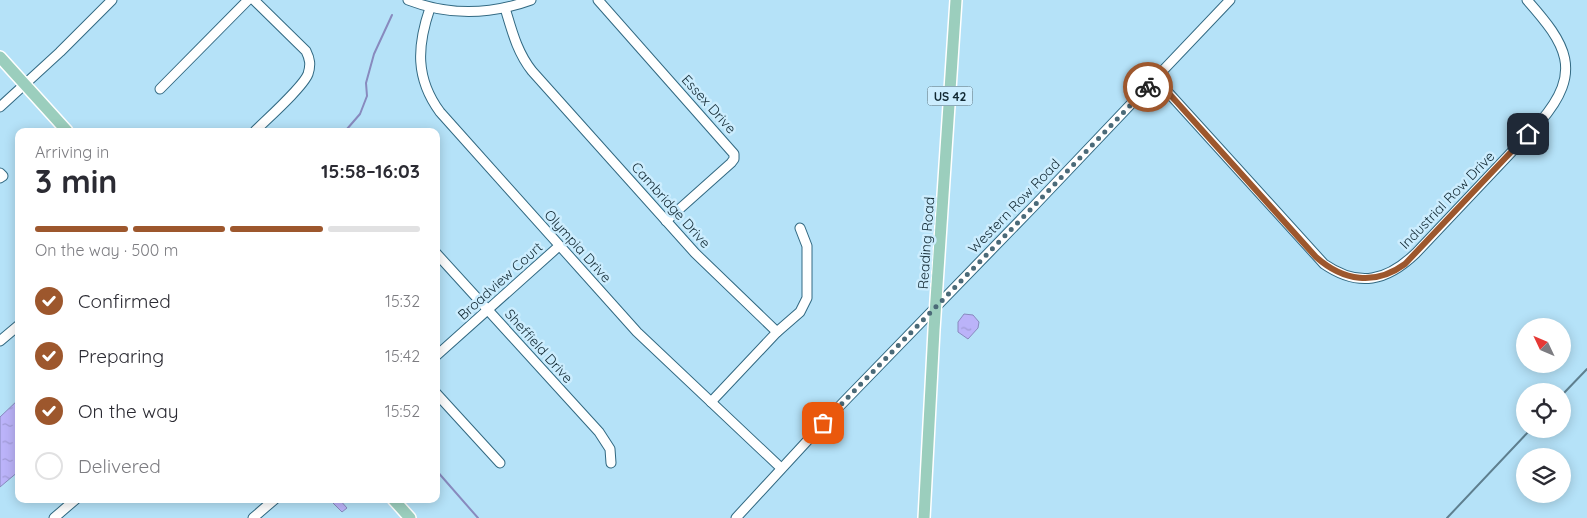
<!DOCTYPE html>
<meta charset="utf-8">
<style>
body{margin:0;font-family:Quicksand,sans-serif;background:#f2f2f3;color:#2b2b33;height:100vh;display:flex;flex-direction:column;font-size:19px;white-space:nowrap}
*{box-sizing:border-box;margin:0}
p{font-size:16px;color:#7c7c81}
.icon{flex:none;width:28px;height:28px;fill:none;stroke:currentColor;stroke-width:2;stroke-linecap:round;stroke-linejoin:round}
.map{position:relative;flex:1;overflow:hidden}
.drawer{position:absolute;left:15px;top:128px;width:425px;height:375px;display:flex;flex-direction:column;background:#fff;border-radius:10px;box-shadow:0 2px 12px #0003}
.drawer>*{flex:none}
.needle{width:32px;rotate:314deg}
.controls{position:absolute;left:1516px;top:318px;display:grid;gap:10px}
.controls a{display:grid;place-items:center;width:55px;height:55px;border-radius:50%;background:#fff;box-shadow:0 2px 12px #0003;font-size:25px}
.pin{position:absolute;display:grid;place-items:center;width:42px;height:42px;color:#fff;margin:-21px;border-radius:10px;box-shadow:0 2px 8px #0006}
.courier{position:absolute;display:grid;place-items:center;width:50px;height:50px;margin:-25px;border:4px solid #9d572d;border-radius:50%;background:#fff;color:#222;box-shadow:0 1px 6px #0007}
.headline em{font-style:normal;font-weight:700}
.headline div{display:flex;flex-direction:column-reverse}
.headline{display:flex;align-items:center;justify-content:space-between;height:85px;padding:0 20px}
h1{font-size:32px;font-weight:700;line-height:38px}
.bar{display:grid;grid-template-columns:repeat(4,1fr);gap:8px 5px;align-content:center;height:60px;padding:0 20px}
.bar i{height:6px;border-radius:4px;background:#e1e1e2}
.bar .active{background:#9d572d}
.bar p{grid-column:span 4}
ol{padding:0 20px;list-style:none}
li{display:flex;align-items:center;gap:15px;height:55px}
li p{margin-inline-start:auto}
li .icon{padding:5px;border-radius:50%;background:#9d572d;color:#fff;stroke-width:4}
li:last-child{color:#7c7c81}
li i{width:28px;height:28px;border:2px solid #e1e1e2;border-radius:50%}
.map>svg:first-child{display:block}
.water{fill:url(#water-ripples);stroke:#888abe}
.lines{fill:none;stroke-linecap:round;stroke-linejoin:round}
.stream{stroke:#888abe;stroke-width:2}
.minor-casing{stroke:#326982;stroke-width:11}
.major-casing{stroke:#fff;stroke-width:14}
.minor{stroke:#fff;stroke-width:9}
.major{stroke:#9bcebd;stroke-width:11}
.rail{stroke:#5e7f8f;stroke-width:2}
.done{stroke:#4b6a78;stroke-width:5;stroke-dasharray:0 9}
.route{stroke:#9d572d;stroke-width:6}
.labels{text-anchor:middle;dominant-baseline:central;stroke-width:5;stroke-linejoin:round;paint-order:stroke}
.shield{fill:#ccedfe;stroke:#4a6470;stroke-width:1}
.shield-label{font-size:12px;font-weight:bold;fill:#122933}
.street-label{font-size:14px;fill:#122933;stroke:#ccedfe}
</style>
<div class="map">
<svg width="1587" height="518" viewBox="0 0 1587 518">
<defs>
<pattern id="water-ripples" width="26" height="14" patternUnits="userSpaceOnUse" patternTransform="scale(1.25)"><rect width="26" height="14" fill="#bbb3f9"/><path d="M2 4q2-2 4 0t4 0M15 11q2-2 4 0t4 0" fill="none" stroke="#a09ad6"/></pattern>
</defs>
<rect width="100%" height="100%" fill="#b5e2f8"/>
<g class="water">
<path d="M 964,314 L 973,315 L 979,322 L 978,328 L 968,339 L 958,332 L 958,322 Z"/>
<path d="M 19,399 L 19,471 L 0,487 L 0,417 Z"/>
<path d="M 336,499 L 339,499 L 347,508 L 342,512 L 332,502 Z"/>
</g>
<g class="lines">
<g class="stream">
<path d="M 343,131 L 347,129 L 360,114 L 367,96 L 366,83 L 374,54 L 392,15"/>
<path d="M 436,470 L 478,518"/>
</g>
<g class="minor-casing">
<g id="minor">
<path d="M 254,0 L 306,51 C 310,59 311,65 308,74 C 303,87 267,119 255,131"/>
<path d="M 408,0 C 449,16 490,15 531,0"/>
<path d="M 598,0 L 734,154 L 734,159 L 731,163 L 666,221"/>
<path d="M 430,8 C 417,46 415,78 440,112 L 637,332 L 781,468"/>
<path d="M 505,8 C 512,31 517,52 532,71 L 695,253 L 777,332 L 711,402"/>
<path d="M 1156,79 L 1324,264 C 1359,288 1387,281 1416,253 L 1540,122 C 1584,71 1566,44 1527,0"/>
<path d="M 160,89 L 248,0"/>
<path d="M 0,107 L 60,52 L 112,0"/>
<path d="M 0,173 L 3,176 L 0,178"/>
<path d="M 436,253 L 599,432 L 610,449 L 611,463"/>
<path d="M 777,332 L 800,312 L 807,298 L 807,246 L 800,228"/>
<path d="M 0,341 L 19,325"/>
<path d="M 436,356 L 559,246"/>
<path d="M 436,393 L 500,463"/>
<path d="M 54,518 L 76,499"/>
<path d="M 253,518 L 275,499"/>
<path d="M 736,518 L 832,414 L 1033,207 L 1230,0"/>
</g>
</g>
<g class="major-casing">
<g id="major">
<path d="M 0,57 L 67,131"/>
<path d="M 393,499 L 410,518"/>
<path d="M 924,518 L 934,330 L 956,0"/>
</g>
</g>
<use href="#minor" class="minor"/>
<use href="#major" class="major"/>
<g class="rail">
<path d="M 1562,395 L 1587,369"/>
<path d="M 1447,518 L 1531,429"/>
</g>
</g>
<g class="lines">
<path class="done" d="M 823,423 L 1033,207 L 1148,87"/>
<path class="route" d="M 1148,87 L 1156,79 L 1316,257 C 1343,281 1375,286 1405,264 L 1528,134"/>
</g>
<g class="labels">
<rect class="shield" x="927.5" y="86.5" width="45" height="19" rx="4"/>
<g class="shield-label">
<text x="950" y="96">US 42</text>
</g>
<g class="street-label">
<text transform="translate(709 104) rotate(48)">Essex Drive</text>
<text transform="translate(1447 200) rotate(-46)">Industrial Row Drive</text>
<text transform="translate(671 205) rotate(48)">Cambridge Drive</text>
<text transform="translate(1014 206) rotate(-46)">Western Row Road</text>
<text transform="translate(926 243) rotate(-86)">Reading Road</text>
<text transform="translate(578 246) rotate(48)">Olympia Drive</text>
<text transform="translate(500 281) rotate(-42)">Broadview Court</text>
<text transform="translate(539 346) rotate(48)">Sheffield Drive</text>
</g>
</g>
</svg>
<div class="controls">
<a><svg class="needle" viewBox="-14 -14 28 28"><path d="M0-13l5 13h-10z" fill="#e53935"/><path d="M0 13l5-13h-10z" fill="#7c7c81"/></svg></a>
<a><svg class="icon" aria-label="locate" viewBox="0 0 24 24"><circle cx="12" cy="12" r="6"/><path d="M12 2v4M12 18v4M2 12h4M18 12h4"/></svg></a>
<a><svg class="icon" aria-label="layers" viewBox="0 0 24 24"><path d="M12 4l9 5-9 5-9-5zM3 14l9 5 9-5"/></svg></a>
</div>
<div class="pin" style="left:823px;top:423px;background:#ea580c"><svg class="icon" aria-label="bag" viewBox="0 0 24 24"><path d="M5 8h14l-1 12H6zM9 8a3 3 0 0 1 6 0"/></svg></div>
<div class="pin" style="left:1528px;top:134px;background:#1f2937"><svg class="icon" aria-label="home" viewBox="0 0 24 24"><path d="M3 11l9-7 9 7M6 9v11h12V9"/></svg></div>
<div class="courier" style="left:1148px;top:87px"><svg class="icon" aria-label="bike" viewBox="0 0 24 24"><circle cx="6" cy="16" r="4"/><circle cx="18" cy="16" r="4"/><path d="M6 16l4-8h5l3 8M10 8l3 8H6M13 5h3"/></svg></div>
<section class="drawer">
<div class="headline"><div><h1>3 min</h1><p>Arriving in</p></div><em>15:58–16:03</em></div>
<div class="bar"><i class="active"></i><i class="active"></i><i class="active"></i><i></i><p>On the way · 500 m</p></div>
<ol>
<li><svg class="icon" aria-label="check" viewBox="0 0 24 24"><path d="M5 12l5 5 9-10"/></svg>Confirmed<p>15:32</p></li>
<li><svg class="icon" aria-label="check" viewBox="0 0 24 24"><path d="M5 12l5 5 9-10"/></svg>Preparing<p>15:42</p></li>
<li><svg class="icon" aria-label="check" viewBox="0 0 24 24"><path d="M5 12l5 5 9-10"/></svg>On the way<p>15:52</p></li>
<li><i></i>Delivered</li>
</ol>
</section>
</div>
